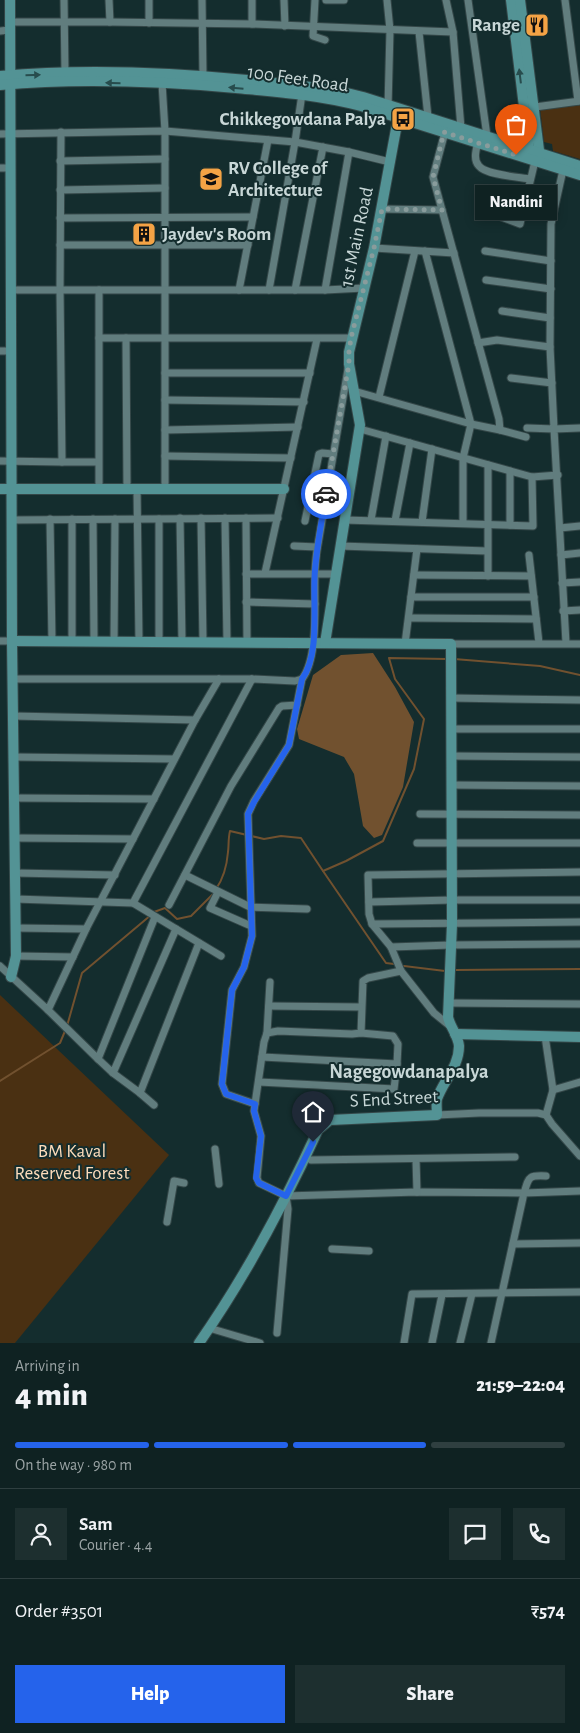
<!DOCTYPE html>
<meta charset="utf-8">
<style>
body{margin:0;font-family:"Alegreya Sans",sans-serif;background:#1d2f2f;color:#f1f3f6;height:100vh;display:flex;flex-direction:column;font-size:19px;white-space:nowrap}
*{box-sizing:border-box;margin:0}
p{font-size:16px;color:#9ba4a5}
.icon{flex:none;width:28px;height:28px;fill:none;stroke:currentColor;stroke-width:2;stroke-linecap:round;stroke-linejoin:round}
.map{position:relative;height:1343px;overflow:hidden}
.details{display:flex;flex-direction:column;background:#0f2222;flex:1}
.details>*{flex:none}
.pin{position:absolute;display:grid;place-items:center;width:42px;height:42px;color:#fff;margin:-51px -21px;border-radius:50% 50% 50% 0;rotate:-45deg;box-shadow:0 0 5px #0007}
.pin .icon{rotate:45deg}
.courier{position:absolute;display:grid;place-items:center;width:50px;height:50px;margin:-25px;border:4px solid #2563eb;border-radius:50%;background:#fff;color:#222;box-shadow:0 1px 6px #0007}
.bubble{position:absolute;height:35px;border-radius:0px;background:#0f2222;box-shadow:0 2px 12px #0003,0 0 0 1px #2f3f40;font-size:16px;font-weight:800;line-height:35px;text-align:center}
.head em{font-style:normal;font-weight:800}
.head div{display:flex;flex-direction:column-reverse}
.head{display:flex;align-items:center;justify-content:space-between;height:85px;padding:0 15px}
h1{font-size:32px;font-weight:800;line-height:38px}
.bar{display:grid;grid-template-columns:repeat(4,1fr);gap:8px 5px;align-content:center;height:60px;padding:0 15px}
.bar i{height:6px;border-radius:4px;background:#2f3f40}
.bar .active{background:#2563eb}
.bar p{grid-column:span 4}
.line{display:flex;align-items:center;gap:12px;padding:0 15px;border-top:1px solid #2f3f40}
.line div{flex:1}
.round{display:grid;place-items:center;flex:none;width:52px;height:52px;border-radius:0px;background:#1d2f2f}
.button{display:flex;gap:10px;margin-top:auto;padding:10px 15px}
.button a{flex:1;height:58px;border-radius:0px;background:#2563eb;color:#fff;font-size:20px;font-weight:800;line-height:58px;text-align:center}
.button a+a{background:#1d2f2f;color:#f1f3f6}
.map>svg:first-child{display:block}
.green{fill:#4a3012}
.water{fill:#71512f}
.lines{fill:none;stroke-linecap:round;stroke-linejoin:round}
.stream{stroke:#71512f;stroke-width:2}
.street-casing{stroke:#344748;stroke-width:9}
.secondary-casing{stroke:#344748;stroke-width:12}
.street{stroke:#617d7e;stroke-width:7}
.secondary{stroke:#539395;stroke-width:10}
.oneway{fill:#274c4d}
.done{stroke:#899c9c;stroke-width:5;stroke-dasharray:0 9}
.route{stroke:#2563eb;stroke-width:6}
.labels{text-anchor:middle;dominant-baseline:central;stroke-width:4;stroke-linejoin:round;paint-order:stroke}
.poi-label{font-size:19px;font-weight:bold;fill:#c8d7d7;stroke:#142d2e;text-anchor:end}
.street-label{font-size:19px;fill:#c8d7d7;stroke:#142d2e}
.park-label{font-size:19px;fill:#fddcbb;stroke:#142d2e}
.neighbourhood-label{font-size:20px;font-weight:bold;fill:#c8d7d7;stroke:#142d2e}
</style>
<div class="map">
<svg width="580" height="1343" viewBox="0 0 580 1343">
<rect width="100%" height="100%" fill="#142d2e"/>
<g class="green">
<path d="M 580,103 L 580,159 L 553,151 L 552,144 L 544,142 L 540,108 Z"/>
<path d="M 0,995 L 169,1155 L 15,1343 L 0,1343 Z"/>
</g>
<path class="water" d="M 373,653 L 395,687 L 414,722 L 403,787 L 382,835 L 374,838 L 363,826 L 354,774 L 344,757 L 299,739 L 297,729 L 313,675 L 341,655 Z"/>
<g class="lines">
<g class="stream">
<path d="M 454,659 L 540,666 L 580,675"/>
<path d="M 323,871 L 386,963 L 394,964"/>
<path d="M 216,889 C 223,879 227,864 228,852 C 229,845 228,839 230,831 L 264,839 L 281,836 L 301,838 L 323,871 L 346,861 L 383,841 L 414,769 L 424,719 L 395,679 L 389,658 L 447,659"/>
<path d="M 154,912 L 165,908 L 177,919 L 191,916 L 214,893"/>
<path d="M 404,966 L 445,971"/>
<path d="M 455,970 L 580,969"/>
<path d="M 67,1026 L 82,973 L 151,915"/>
<path d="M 0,1081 L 60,1043 L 65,1031"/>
</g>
<g class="street-casing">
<g id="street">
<path d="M 64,0 L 65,73"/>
<path d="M 109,0 L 110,22"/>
<path d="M 202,0 L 203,76"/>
<path d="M 252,0 L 252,24"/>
<path d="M 284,0 L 285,26"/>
<path d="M 315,0 L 313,36 L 325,40"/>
<path d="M 326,0 L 344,0"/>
<path d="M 387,0 L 390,30 L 388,107"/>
<path d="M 446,0 L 453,32 L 461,128"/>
<path d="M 468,0 L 487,136"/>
<path d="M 565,0 L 578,101"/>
<path d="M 10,22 L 110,22 L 252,24 L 453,32"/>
<path d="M 149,23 L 149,0"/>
<path d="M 0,31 L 9,30"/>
<path d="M 419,32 L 428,117"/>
<path d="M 162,83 L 165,131 L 165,488"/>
<path d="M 535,107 L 580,101"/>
<path d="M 0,134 L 165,131 L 295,142 L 349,152 L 390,162"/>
<path d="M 478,142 C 476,150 473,160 479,166 C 486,175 518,177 530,179"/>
<path d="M 60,161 L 165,159"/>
<path d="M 0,168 L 11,168"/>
<path d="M 60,190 L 165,188"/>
<path d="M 506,192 L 525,198"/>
<path d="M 382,209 L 442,210"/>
<path d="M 488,212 L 520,224 L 535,161"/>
<path d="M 60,218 L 253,217"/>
<path d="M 60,245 L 248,245"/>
<path d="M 374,248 L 454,253"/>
<path d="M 425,251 L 471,424 L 463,458 L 463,523"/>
<path d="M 485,251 L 551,261"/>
<path d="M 486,280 L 551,289"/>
<path d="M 11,290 L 325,290 L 364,288"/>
<path d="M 239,290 L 268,140"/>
<path d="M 269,290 L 295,142 L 302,94"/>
<path d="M 295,290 L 323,147"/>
<path d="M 325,290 L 349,152"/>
<path d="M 502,311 L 550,318"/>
<path d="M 99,338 L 99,290"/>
<path d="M 126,338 L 127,488"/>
<path d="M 478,343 L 497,340 L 550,347 L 551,224 L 563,170"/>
<path d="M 0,351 L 11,351"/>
<path d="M 165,373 L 310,373"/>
<path d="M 511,378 L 552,383"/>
<path d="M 354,391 L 471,424 L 500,430 L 499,419 L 433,177 L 445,132"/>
<path d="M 379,397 L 415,251"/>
<path d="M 165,400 L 304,402"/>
<path d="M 527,428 L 554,429 L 550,347"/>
<path d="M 360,429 L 532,477 L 558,475"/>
<path d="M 165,430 L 298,427"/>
<path d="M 500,430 L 526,437"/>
<path d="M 165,456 L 291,458"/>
<path d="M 0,461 L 62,462 L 60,290 L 61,132"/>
<path d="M 62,462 L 98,462"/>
<path d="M 510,471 L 510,525"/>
<path d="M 99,488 L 99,338 L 351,338"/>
<path d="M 137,488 L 139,642"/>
<path d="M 180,518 L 182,642"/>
<path d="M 201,518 L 203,642"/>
<path d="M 225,518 L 227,642"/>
<path d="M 246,518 L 247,642"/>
<path d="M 50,519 L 52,642"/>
<path d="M 72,519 L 72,642"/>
<path d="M 93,519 L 94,642"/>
<path d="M 159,519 L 159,642"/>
<path d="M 12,520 L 278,518"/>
<path d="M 345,520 L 533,526 L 532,477"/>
<path d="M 371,520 L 386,436"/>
<path d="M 305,521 L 319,454 L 322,453 L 333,454"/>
<path d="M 395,521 L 410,443"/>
<path d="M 422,522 L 432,449"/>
<path d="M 560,528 L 580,526"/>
<path d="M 294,546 L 317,547"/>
<path d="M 340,546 L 487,551"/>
<path d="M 529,555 L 539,643"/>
<path d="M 561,555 L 580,553"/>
<path d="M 265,573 L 317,339"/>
<path d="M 246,574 L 336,574"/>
<path d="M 414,575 L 531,576"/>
<path d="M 488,576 L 488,465"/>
<path d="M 562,583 L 580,582"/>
<path d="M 411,597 L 534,597"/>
<path d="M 246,602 L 315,604"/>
<path d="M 563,611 L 580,610"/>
<path d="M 409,618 L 536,619"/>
<path d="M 0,641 L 12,641"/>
<path d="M 114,642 L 115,519"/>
<path d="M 566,643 L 554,429 L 580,428"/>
<path d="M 405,644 L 417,549"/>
<path d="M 451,644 L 580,644"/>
<path d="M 13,679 L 252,679 L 295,681 L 302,679 C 319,657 314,602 315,574 C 315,566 316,558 317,550 L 348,369"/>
<path d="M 451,698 L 580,700"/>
<path d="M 13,716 L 195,720 L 219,679"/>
<path d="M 451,729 L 580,729"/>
<path d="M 451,756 L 580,757"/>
<path d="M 14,757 L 174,759"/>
<path d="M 451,785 L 580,786"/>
<path d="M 14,798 L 154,799"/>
<path d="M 420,814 L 580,815"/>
<path d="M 15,838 L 133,839"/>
<path d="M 417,843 L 580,843"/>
<path d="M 580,872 L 368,875 L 369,914 L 372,924 L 391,947 L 451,945 L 580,944"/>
<path d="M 15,873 L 115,875"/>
<path d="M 185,875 L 250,907 L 307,909"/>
<path d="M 218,892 L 210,908 L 251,926"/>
<path d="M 15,899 L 133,903 L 252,679"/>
<path d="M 369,902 L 452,900 L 580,900"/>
<path d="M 133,903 L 221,956"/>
<path d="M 169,905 L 231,786 L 279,708 L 282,706 L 297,705"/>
<path d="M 372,924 L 580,922"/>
<path d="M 16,928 L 86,929 L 195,720"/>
<path d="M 391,947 L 401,971 L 434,1013 L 450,1026"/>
<path d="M 16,956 L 73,957"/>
<path d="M 0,966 L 48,1010 L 86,929"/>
<path d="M 401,971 L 368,978 L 363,981 L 361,1033 L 352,1034 L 278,1031 L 267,1033 L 264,1042 L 254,1111 L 261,1136 L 257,1178 L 259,1183 L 286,1196 L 417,1192 L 524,1193 C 529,1177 528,1175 546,1176"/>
<path d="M 449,1003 L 580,1004"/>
<path d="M 269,1006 L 361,1007"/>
<path d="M 48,1010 L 98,1059 L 155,917"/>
<path d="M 267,1033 L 270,982"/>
<path d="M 545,1036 L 553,1090 L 546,1115"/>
<path d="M 262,1057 L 397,1064 L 398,1044 L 393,1036 L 361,1033"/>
<path d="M 98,1059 L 113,1073 L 176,929"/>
<path d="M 113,1073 L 140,1093 L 199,943"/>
<path d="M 259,1082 L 394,1089 L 397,1064"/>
<path d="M 553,1090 L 580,1082"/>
<path d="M 140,1093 L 154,1105"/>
<path d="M 255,1104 L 226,1094 L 222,1084 L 232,990 L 244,967 L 252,936 L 248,814 L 254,801 L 289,745 L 302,679"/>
<path d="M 437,1115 L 479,1113 L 538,1113 L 546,1115 L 552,1124 L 580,1156"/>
<path d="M 215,1149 L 219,1184"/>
<path d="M 416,1159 L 417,1192"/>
<path d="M 311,1160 L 515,1157"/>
<path d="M 167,1222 L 174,1181 L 184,1183"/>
<path d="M 513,1244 L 580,1243"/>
<path d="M 332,1249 L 369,1251"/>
<path d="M 209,1328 L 260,1343"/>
<path d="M 277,1333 L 288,1209 L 286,1196"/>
<path d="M 404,1343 L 412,1294 L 580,1292"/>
<path d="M 432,1343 L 442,1295"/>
<path d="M 460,1343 L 472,1294"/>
<path d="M 491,1343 L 524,1193 L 580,1191"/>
</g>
</g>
<g class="secondary-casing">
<g id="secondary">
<path d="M 10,0 L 12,641 L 16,956 L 11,977"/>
<path d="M 511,0 L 530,156"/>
<path d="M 520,0 L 540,158"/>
<path d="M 0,76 C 81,69 166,72 247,80 C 286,84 325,87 363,97 L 580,166"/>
<path d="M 0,85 C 78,78 158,81 236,88 C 278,92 320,95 361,106 L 580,175"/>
<path d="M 0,489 L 284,489"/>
<path d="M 12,641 L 451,644 L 452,924 L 448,1017 C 450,1027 458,1035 459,1046 C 459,1067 443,1081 437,1099 C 436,1104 437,1110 437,1115 L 330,1120 L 318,1130 C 284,1204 246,1276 199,1343"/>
<path d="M 325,643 L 360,425 L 349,364 L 349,352 L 374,248 L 399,113"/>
<path d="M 455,1034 L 580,1037"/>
</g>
</g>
<use href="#street" class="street"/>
<use href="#secondary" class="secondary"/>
</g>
<defs><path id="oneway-solid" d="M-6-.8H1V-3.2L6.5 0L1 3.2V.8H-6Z" transform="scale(1.25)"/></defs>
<g class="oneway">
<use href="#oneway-solid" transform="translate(33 75) rotate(-2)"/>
<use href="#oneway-solid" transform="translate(520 76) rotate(-97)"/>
<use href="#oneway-solid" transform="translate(113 83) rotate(-179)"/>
<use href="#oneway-solid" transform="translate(236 88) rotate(-175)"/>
</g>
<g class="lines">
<path class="done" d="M 326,494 L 349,364 L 349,352 L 351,338 L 374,248 L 382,209 L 442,210 L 433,177 L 444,132 L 516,155"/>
<path class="route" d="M 313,1142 L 286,1196 L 259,1183 L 256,1178 L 261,1136 L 254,1111 L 255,1104 L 226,1094 L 222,1084 L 232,990 L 244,967 L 252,936 L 248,814 L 254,802 L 289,745 L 302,679 C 321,654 312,600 315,570 C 317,545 322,520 326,494"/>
</g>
<defs>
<g id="restaurant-square" transform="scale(1.25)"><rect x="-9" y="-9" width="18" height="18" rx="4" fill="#f4a345" stroke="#142d2e"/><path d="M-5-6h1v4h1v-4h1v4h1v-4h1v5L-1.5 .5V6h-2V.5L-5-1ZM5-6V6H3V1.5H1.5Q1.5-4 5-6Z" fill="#111"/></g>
<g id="bus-square" transform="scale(1.25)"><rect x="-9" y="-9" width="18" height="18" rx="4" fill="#f4a345" stroke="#142d2e"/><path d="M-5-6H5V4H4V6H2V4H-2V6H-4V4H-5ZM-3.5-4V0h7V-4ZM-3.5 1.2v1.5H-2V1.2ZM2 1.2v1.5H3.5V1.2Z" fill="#111"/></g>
<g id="university-square" transform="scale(1.25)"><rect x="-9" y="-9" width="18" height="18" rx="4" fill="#f4a345" stroke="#142d2e"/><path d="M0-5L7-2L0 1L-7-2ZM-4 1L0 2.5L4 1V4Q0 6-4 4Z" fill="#111"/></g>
<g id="building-square" transform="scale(1.25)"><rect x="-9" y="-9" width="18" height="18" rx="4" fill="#f4a345" stroke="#142d2e"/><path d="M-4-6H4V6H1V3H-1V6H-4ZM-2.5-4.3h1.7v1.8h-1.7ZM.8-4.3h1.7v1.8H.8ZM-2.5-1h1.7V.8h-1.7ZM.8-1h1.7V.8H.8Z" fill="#111"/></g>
</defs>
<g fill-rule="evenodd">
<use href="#restaurant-square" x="537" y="25"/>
<use href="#bus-square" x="403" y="119"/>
<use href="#university-square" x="211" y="179"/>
<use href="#building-square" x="144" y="234"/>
</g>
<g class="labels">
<g class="poi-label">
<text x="520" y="25">Range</text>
<text x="386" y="119">Chikkegowdana Palya</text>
<text x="228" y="168" text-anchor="start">RV College of<tspan x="228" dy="22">Architecture</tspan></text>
<text x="162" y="234" text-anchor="start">Jaydev's Room</text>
</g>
<g class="street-label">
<text transform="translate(298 79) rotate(8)">100 Feet Road</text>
<text transform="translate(357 237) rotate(-78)">1st Main Road</text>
<text transform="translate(394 1099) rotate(-3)">S End Street</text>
</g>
<g class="park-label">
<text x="72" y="1151">BM Kaval<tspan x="72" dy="22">Reserved Forest</tspan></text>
</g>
<g class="neighbourhood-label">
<text x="409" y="1072">Nagegowdanapalya</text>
</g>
</g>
</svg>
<div class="pin" style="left:516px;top:155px;background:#ea580c"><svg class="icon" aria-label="bag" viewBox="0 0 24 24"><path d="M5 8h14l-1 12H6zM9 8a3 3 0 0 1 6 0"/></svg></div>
<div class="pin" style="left:313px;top:1142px;background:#1f2937"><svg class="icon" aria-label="home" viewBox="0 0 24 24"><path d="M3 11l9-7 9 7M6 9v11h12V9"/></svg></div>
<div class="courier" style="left:326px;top:494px"><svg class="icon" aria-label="car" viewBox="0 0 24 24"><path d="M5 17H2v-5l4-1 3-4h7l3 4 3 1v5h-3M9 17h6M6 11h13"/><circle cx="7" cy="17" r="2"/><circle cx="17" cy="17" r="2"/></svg></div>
<div class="bubble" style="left:475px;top:185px;width:82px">Nandini</div>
</div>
<section class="details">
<div class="head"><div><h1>4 min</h1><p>Arriving in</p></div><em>21:59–22:04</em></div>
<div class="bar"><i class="active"></i><i class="active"></i><i class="active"></i><i></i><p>On the way · 980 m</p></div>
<div class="line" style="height:90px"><a class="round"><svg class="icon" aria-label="person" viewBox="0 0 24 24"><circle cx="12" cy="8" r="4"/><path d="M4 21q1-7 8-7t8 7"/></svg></a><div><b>Sam</b><p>Courier · 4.4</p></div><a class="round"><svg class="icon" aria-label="chat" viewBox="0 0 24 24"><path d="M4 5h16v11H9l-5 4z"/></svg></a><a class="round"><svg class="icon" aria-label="phone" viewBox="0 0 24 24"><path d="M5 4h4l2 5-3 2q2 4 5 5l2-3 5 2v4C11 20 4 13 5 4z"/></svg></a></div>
<div class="line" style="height:65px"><div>Order #3501</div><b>₹574</b></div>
<div class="button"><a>Help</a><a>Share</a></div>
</section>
